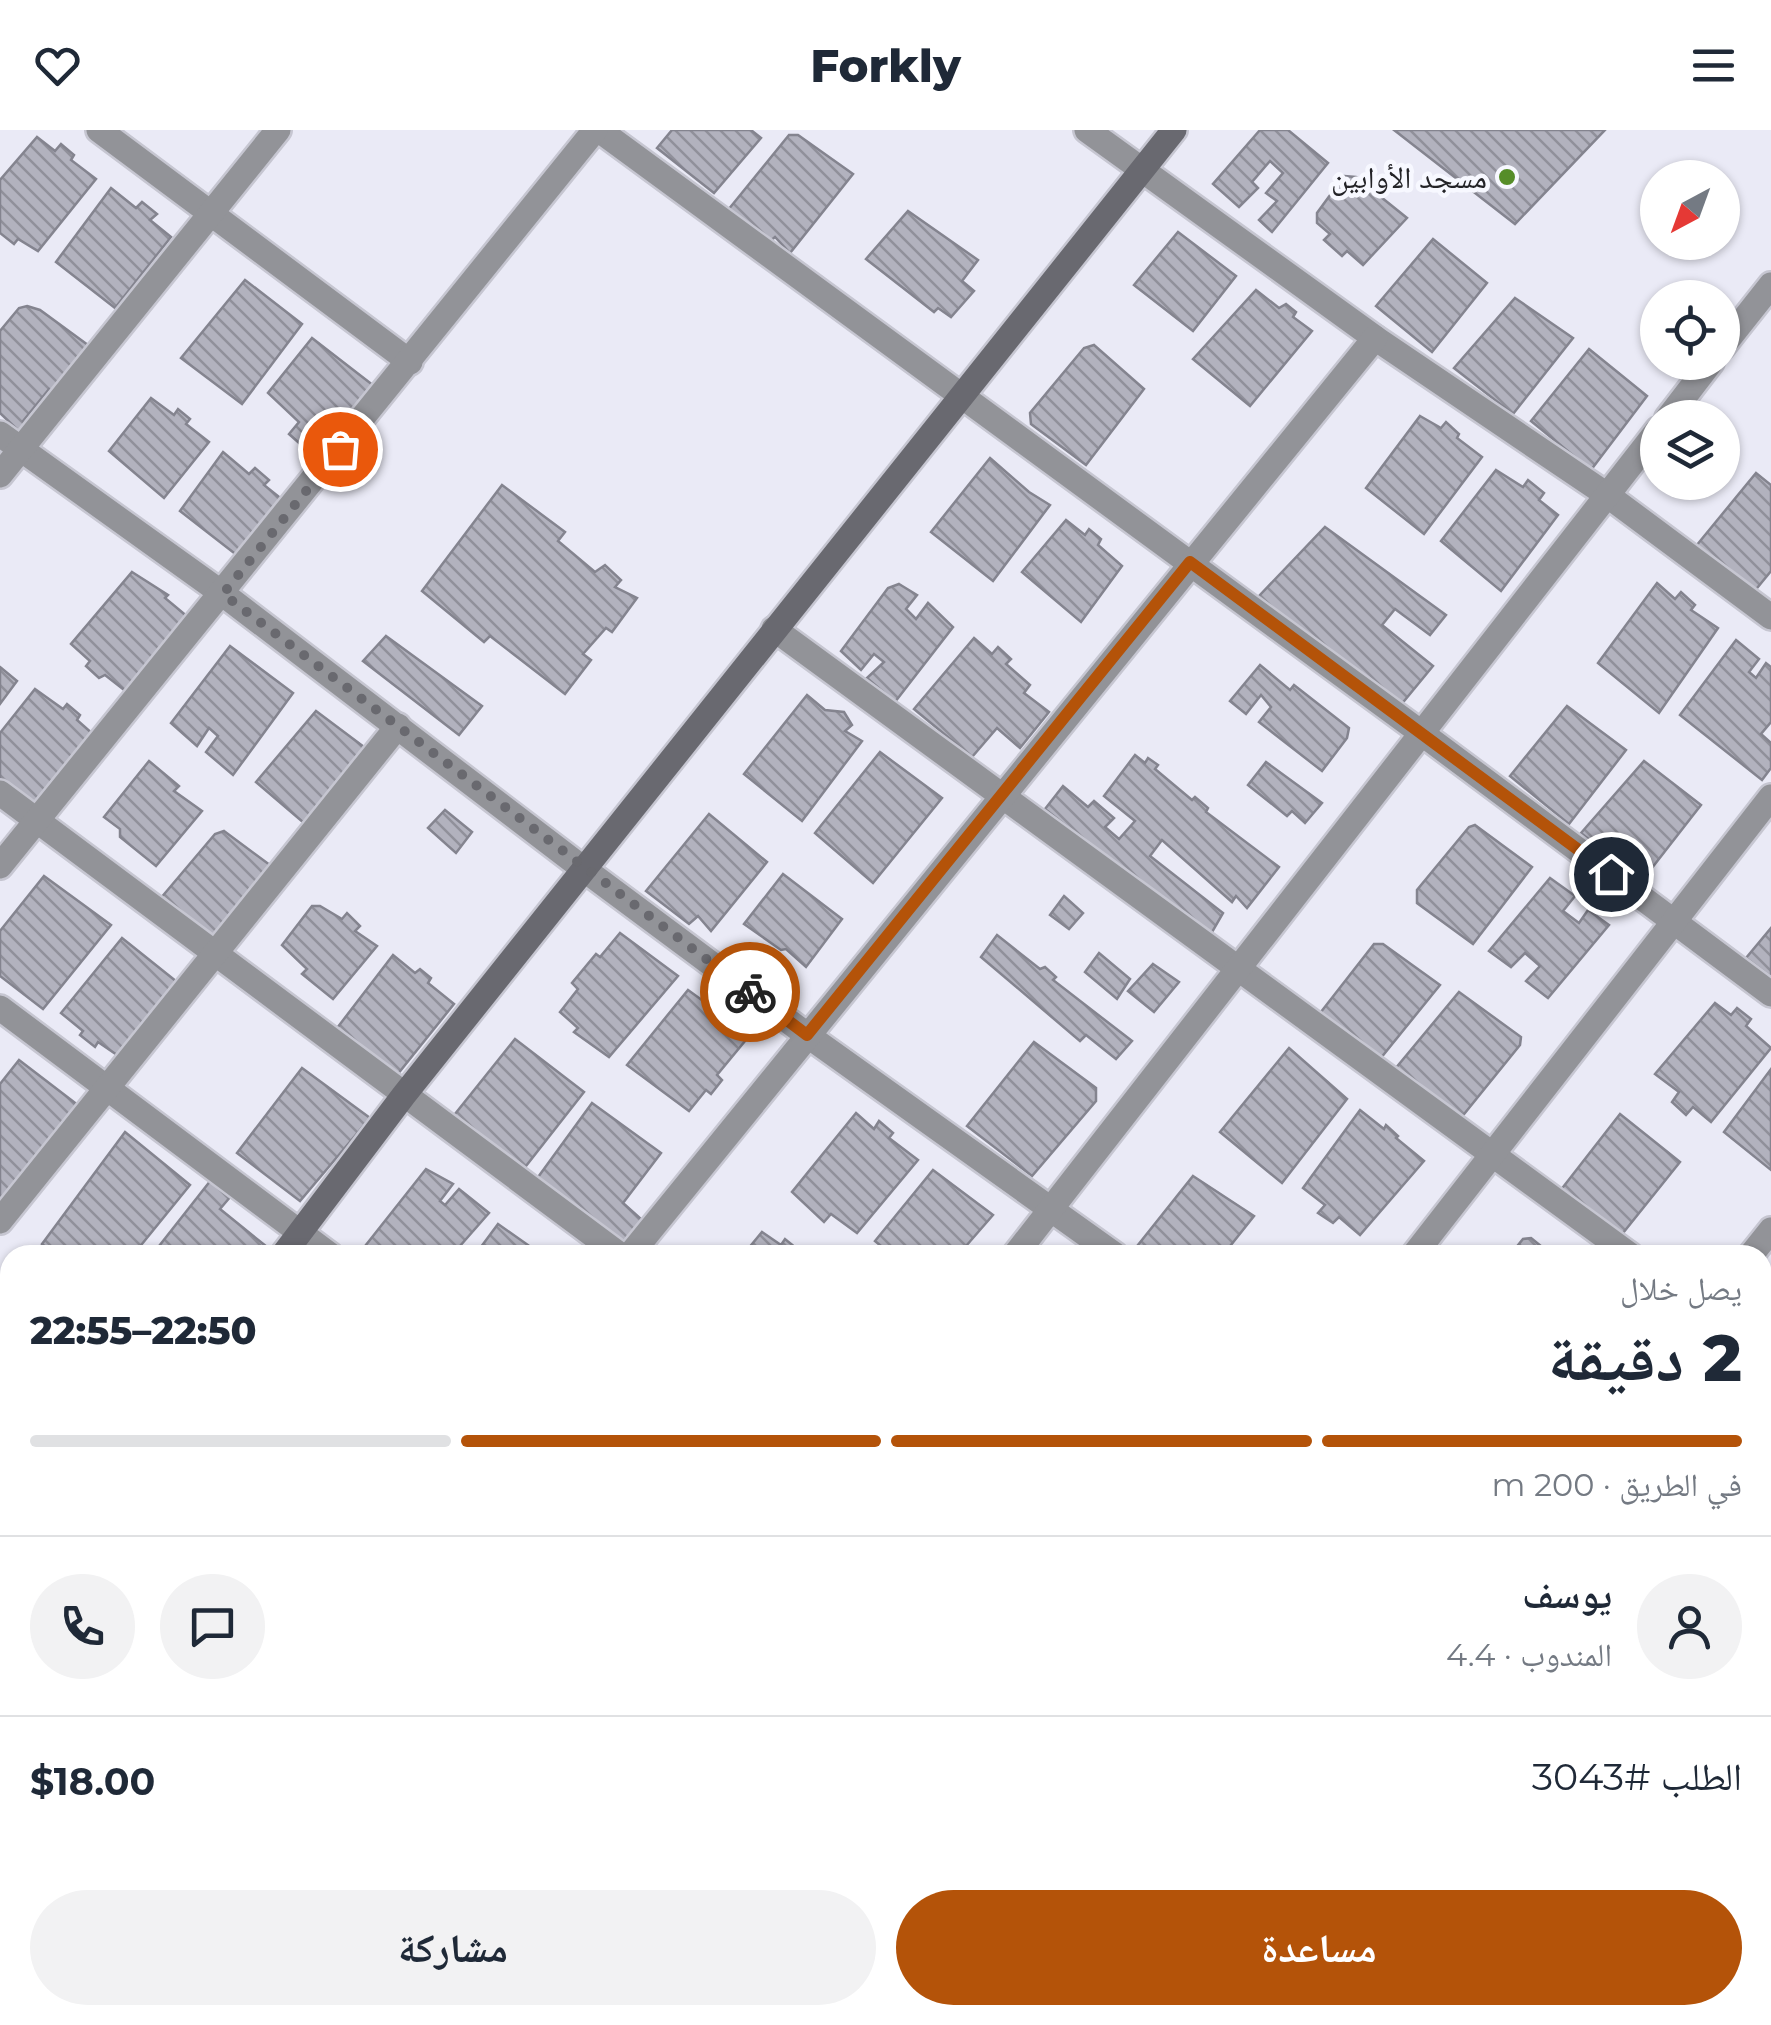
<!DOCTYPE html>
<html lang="ar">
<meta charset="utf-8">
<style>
body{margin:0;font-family:Montserrat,"Noto Naskh Arabic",sans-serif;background:#f2f2f3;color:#1f2937;direction:rtl;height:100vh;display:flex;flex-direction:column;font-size:38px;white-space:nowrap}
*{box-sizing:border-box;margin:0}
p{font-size:32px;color:#747a83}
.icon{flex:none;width:55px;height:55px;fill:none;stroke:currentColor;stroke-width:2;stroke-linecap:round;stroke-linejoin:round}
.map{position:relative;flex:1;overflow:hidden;direction:ltr}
.panel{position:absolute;left:0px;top:1115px;width:1772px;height:780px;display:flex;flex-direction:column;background:#fff;border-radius:30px 30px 0 0;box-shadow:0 2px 8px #0004;direction:rtl}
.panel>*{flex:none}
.needle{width:65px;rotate:221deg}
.fabs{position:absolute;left:1640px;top:30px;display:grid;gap:20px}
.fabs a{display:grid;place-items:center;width:100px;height:100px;border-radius:50%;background:#fff;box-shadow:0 2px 8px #0004;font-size:50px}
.pin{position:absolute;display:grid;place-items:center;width:85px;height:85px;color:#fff;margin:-42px;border:5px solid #fff;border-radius:50%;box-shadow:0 2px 10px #0007}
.courier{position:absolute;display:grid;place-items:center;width:100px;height:100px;margin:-50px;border:8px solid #b45309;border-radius:50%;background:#fff;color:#222;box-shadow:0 2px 12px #0007}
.headline em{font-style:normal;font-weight:800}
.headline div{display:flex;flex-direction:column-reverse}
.headline{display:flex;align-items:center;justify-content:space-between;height:170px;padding:0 30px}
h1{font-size:65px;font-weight:800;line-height:75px}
.bar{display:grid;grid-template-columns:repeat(4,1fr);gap:15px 10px;align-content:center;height:120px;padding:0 30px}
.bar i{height:12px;border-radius:8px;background:#e0e1e3}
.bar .selected{background:#b45309}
.bar p{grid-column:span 4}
.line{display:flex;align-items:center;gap:25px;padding:0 30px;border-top:2px solid #e0e1e3}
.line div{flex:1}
.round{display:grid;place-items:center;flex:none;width:105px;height:105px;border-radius:52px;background:#f2f2f3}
.button{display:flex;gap:20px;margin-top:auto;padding:20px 30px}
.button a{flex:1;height:115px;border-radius:60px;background:#b45309;color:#fff;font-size:40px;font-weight:800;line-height:115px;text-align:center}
.button a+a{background:#f2f2f3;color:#1f2937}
header{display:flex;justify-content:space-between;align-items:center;height:130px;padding:0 30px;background:#fff;font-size:45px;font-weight:800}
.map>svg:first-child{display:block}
.grass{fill:#cde0c3}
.building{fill:url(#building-back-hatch);stroke:#84848f;stroke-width:2.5}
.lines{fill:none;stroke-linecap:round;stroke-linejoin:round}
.street-casing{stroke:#c6c6d1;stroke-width:30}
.secondary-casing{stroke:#c6c6d1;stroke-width:30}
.highway-casing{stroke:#c6c6d1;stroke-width:35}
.street{stroke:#929398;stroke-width:25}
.secondary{stroke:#696970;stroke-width:25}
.highway{stroke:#33333d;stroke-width:30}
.done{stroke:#69696f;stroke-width:10;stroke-dasharray:0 18}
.route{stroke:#b45309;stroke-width:12}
.poi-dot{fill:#568d29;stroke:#f7f8ff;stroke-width:4}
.labels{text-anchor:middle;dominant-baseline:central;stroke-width:9;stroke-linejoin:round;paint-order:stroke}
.poi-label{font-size:30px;fill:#232327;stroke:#f7f8ff;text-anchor:end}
</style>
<header><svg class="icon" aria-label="menu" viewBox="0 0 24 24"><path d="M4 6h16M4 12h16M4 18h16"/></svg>Forkly<svg class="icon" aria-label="heart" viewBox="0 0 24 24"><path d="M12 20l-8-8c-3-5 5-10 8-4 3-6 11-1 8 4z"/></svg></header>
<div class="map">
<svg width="1771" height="1895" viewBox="0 0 1771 1895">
<defs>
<pattern id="building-back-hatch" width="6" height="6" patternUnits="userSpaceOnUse" patternTransform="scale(2.5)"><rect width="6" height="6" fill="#b2b2be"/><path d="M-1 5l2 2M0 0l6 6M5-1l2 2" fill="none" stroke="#90909a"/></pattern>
</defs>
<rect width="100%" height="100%" fill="#eaeaf6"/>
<path class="grass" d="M 1771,1695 L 1771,1895 L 1653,1895 L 1644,1885 L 1762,1885 L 1762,1702 Z"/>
<g class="building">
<path d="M 672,0 L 751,0 L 761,8 L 714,63 L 657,18 Z"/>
<path d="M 1260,0 L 1288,0 L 1328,33 L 1272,102 L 1259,90 L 1277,71 L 1266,63 L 1283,43 L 1270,31 L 1252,52 L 1258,58 L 1239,77 L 1213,54 Z"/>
<path d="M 1394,0 L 1605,0 L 1515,94 Z"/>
<path d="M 789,5 L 798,5 L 853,44 L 790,123 L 775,107 L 768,113 L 728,80 Z"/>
<path d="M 37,7 L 55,21 L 61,14 L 74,25 L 71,30 L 96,49 L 38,121 L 18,109 L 14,114 L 0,103 L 0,50 Z"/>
<path d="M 1344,46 L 1356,47 L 1407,88 L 1363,135 L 1347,121 L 1342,126 L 1324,110 L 1330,104 L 1317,93 L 1317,83 Z"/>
<path d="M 111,58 L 136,78 L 142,72 L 157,84 L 150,90 L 171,107 L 115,178 L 56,132 Z"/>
<path d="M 908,81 L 978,130 L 962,151 L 974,161 L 951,187 L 938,178 L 934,182 L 866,129 Z"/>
<path d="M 1178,102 L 1236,146 L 1193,201 L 1134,155 Z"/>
<path d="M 1433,109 L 1487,153 L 1432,222 L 1376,176 Z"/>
<path d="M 245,150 L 302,194 L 242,274 L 181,228 Z"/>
<path d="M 1256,160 L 1279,178 L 1286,174 L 1296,182 L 1293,187 L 1312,201 L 1250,276 L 1193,229 Z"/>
<path d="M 1515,168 L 1573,208 L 1513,284 L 1454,238 Z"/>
<path d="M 27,176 L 40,180 L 92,218 L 54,264 L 49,259 L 23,291 L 27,297 L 22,304 L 0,283 L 0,201 L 19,178 Z"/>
<path d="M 312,208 L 374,256 L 316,328 L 289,304 L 299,292 L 268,263 Z"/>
<path d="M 1094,215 L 1144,259 L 1086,335 L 1031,294 L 1030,283 L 1084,218 Z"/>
<path d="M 1589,219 L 1647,266 L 1591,340 L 1531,291 Z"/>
<path d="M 151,268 L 174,285 L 178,279 L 190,289 L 186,294 L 209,312 L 164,368 L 109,321 Z"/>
<path d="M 1420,286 L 1441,298 L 1446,292 L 1459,304 L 1457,308 L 1482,327 L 1424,404 L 1366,358 Z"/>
<path d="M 223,322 L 249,344 L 255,338 L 269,350 L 264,355 L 284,371 L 238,426 L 180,381 Z"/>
<path d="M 990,328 L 1029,362 L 1050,375 L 993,451 L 931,402 Z"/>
<path d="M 1496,340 L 1523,357 L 1528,350 L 1544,363 L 1539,370 L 1558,385 L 1501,461 L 1441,411 Z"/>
<path d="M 1756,343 L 1771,355 L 1771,441 L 1753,463 L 1696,416 Z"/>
<path d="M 502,355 L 565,402 L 558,411 L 595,442 L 605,435 L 621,450 L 615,457 L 637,468 L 612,502 L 606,498 L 583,524 L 591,530 L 565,564 L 490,506 L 484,512 L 422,461 Z"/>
<path d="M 1066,390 L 1085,405 L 1089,399 L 1101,409 L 1098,415 L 1122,436 L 1081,492 L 1022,442 Z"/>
<path d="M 1325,397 L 1446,485 L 1430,505 L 1395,479 L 1382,495 L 1433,536 L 1400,576 L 1258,467 Z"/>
<path d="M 132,442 L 168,465 L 165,468 L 189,488 L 128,563 L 105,545 L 99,548 L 86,536 L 90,531 L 71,514 Z"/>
<path d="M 1657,453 L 1675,469 L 1681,462 L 1695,475 L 1691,480 L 1718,498 L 1659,583 L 1598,533 Z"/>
<path d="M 899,454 L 917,465 L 906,479 L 916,489 L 928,473 L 953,497 L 895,572 L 867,548 L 884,532 L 874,524 L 861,540 L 841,521 L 888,458 Z"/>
<path d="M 386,506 L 482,576 L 459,605 L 363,531 Z"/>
<path d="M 974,508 L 992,524 L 998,517 L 1011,529 L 1006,534 L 1030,555 L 1024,563 L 1049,582 L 1020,618 L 997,598 L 972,627 L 914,579 Z"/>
<path d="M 1736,510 L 1759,529 L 1749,542 L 1756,548 L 1766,533 L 1771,537 L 1771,592 L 1761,604 L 1771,613 L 1771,638 L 1762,650 L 1680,585 Z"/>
<path d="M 230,516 L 293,563 L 233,645 L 206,622 L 218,606 L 209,598 L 197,616 L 171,593 Z"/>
<path d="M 1260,535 L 1290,560 L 1294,555 L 1349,598 L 1347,608 L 1322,641 L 1259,592 L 1271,577 L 1261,565 L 1246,584 L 1230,571 Z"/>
<path d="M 0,537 L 17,551 L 0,574 Z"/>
<path d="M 35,559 L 63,579 L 67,574 L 80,585 L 77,590 L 95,606 L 32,684 L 0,660 L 0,603 Z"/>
<path d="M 807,565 L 825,580 L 844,582 L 852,595 L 845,601 L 862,611 L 802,691 L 744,644 Z"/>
<path d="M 1567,576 L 1626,620 L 1569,694 L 1510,646 Z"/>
<path d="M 316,581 L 372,623 L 311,699 L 256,652 Z"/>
<path d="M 880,622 L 942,668 L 873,753 L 815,703 Z"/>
<path d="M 1135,625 L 1145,633 L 1148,628 L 1158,635 L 1155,639 L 1192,670 L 1195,667 L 1208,678 L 1206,682 L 1279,737 L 1247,778 L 1236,766 L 1232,772 L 1162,710 L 1150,726 L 1223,783 L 1208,809 L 1045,679 L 1063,656 L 1088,677 L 1094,671 L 1114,688 L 1105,697 L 1119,709 L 1135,691 L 1104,666 Z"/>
<path d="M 149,631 L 179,656 L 174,661 L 202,681 L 156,736 L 120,707 L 120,699 L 104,687 Z"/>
<path d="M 1644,631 L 1701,675 L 1641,752 L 1581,703 Z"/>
<path d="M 1266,632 L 1322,673 L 1305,693 L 1292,681 L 1287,686 L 1248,655 Z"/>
<path d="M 445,680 L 472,702 L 456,723 L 428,698 Z"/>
<path d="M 709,684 L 767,732 L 711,801 L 698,786 L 689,794 L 646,761 Z"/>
<path d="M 1475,695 L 1532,737 L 1473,814 L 1417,773 L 1417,760 L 1469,697 Z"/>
<path d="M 224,701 L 278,741 L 216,814 L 160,769 L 215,704 Z"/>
<path d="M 783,744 L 842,789 L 806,837 L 786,819 L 781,820 L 744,794 Z"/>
<path d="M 44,746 L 111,795 L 43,879 L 0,846 L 0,801 Z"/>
<path d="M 1550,748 L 1575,766 L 1563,781 L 1579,793 L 1588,780 L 1609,795 L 1548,868 L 1526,851 L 1540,836 L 1525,823 L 1511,837 L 1489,821 Z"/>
<path d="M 1064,766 L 1083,783 L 1069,799 L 1050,785 Z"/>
<path d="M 312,776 L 320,776 L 342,789 L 347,783 L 360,796 L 355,801 L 377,816 L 333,869 L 302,844 L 307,839 L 282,815 Z"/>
<path d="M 1771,798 L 1771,847 L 1746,828 Z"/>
<path d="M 620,803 L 678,846 L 609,927 L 574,902 L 578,898 L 560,882 L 578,859 L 572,853 L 596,824 L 600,827 Z"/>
<path d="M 997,805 L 1040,839 L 1045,837 L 1056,847 L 1053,850 L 1132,911 L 1116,929 L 1086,905 L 1080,911 L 981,827 Z"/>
<path d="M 122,808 L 182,856 L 123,929 L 98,912 L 95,917 L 80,905 L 83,901 L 61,883 Z"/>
<path d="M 1374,814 L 1383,814 L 1440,855 L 1376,934 L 1317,887 Z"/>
<path d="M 1099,823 L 1130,849 L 1117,869 L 1085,842 Z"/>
<path d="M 393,825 L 415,843 L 420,839 L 431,848 L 428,853 L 454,874 L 393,950 L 334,902 Z"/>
<path d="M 1153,834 L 1179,852 L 1154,882 L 1128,861 Z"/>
<path d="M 688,860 L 750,905 L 717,945 L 722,950 L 711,964 L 706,960 L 689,981 L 627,935 Z"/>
<path d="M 1459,862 L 1521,907 L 1520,915 L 1456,994 L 1390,945 Z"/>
<path d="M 1715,873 L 1731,885 L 1737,878 L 1751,889 L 1746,896 L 1771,918 L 1711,992 L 1693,977 L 1686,985 L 1672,972 L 1679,962 L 1655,944 Z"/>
<path d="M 515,909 L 584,962 L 515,1050 L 443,999 Z"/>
<path d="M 1034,912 L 1096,958 L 1096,971 L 1032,1046 L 967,996 Z"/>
<path d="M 1289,918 L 1347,969 L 1282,1053 L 1220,1002 Z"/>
<path d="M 19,930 L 83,979 L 0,1083 L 0,954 Z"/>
<path d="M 302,938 L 370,988 L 300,1071 L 237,1023 Z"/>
<path d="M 1771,939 L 1771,1040 L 1724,1002 Z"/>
<path d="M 592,973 L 661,1023 L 623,1073 L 650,1097 L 625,1125 L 533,1054 Z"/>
<path d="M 1360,980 L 1384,999 L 1386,995 L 1398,1006 L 1396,1008 L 1424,1031 L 1360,1105 L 1339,1087 L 1333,1093 L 1318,1083 L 1325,1075 L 1303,1058 Z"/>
<path d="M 856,983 L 874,999 L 879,991 L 893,1003 L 889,1008 L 918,1030 L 857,1103 L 831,1084 L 824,1092 L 792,1062 Z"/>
<path d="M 1620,984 L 1680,1032 L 1619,1108 L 1560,1061 Z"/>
<path d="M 125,1002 L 190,1055 L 133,1125 L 56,1125 L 42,1114 Z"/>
<path d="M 426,1039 L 453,1054 L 440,1071 L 445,1075 L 459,1059 L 489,1083 L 452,1125 L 410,1125 L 402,1117 L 395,1125 L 358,1125 Z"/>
<path d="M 933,1040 L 993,1085 L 966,1116 L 970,1122 L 967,1125 L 892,1125 L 875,1111 Z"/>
<path d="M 1193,1046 L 1254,1086 L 1223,1125 L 1130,1125 Z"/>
<path d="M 211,1050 L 231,1066 L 220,1079 L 267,1117 L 260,1125 L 152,1125 Z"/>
<path d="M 498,1094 L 542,1125 L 475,1125 Z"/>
<path d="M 762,1102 L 781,1115 L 785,1109 L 801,1122 L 799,1125 L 743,1125 Z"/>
<path d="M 1531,1108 L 1552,1125 L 1510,1125 L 1523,1109 Z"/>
<path d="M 1771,1161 L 1771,1217 L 1762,1211 L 1762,1170 Z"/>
<path d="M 1771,1310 L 1771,1401 L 1768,1405 L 1762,1401 L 1762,1320 Z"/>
<path d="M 10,1529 L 10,1640 L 0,1634 L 0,1546 Z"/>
<path d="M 0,1639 L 10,1645 L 10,1660 L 0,1675 Z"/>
<path d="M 10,1681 L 10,1735 L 0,1730 L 0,1696 Z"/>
<path d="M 0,1779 L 10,1786 L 10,1816 L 0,1833 Z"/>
<path d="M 107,1885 L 472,1885 L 465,1895 L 122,1895 Z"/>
<path d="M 227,1885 L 372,1885 L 366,1895 L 221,1895 Z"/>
<path d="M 390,1885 L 491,1885 L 484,1895 L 407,1895 Z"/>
<path d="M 525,1885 L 597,1885 L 607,1895 L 517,1895 Z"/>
<path d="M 1215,1885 L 1309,1885 L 1322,1895 L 1207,1895 Z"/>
</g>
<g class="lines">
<g class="street-casing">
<g id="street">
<path d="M 99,0 L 410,232"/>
<path d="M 599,0 L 1420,602 L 1771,864"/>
<path d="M 1087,0 L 1375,208 L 1607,365 L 1771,487"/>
<path d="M 1722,217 L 1771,155"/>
<path d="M 1668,288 L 1711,232"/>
<path d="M 0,304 L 223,464 L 585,740 L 807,905 L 1115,1125"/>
<path d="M 0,345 L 278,0"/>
<path d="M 774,499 L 1630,1125"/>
<path d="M 0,663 L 620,1125"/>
<path d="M 0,736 L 595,0"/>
<path d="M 0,878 L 330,1125"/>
<path d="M 0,1091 L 398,596"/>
<path d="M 630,1125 L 1375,208"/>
<path d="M 1015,1125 L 1658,300"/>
<path d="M 1414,1125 L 1771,667"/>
<path d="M 1751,1125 L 1771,1100"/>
<path d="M 1762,1222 L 1771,1228"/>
<path d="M 0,1521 L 10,1505"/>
<path d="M 1362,1885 L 1368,1890"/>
<path d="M 1136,1895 L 1144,1885"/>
</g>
</g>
<g class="secondary-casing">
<path id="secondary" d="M 283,1125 L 404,965 L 1174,0"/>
</g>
<g class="highway-casing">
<g id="highway">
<path d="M 0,1295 L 10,1301"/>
<path d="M 0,1353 L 10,1360"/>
<path d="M 788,1885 L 800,1895"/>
<path d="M 875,1885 L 887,1895"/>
</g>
</g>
<use href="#street" class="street"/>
<use href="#secondary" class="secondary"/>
<use href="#highway" class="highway"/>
</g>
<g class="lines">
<path class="done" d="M 340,319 L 223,464 L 750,862"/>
<path class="route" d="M 750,862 L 807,905 L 1190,432 L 1611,744"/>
</g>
<circle class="poi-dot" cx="1507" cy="47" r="10"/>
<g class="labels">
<g class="poi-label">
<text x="1487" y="47">مسجد الأوابين</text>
</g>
</g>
</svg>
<div class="fabs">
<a><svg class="needle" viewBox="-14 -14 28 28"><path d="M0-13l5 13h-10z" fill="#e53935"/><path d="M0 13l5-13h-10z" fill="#747a83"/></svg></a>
<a><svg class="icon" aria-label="locate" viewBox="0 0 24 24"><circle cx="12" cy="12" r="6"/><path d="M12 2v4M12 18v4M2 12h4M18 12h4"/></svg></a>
<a><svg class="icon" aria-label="layers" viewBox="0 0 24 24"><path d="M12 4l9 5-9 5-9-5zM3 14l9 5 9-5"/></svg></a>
</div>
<div class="pin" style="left:340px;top:319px;background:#ea580c"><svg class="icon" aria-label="bag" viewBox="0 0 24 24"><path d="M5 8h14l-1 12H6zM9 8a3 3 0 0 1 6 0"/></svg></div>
<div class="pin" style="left:1611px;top:744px;background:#1f2937"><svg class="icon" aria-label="home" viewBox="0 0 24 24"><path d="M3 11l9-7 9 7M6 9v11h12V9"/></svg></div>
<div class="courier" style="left:750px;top:862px"><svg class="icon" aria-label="bike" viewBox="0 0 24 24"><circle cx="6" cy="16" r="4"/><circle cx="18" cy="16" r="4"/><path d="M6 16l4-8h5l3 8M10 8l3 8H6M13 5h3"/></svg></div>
<section class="panel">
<div class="headline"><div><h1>2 دقيقة</h1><p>يصل خلال</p></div><em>22:50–22:55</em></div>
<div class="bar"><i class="selected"></i><i class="selected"></i><i class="selected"></i><i></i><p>في الطريق · 200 m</p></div>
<div class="line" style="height:180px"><a class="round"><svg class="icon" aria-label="person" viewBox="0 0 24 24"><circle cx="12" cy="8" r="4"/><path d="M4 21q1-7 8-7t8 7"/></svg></a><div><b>يوسف</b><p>المندوب · 4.4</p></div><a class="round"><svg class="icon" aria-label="chat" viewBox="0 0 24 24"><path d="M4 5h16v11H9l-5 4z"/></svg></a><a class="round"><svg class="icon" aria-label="phone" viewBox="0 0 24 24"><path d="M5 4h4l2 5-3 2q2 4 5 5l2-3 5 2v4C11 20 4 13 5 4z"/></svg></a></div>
<div class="line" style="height:130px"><div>الطلب #3043</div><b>$18.00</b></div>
<div class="button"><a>مساعدة</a><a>مشاركة</a></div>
</section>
</div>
